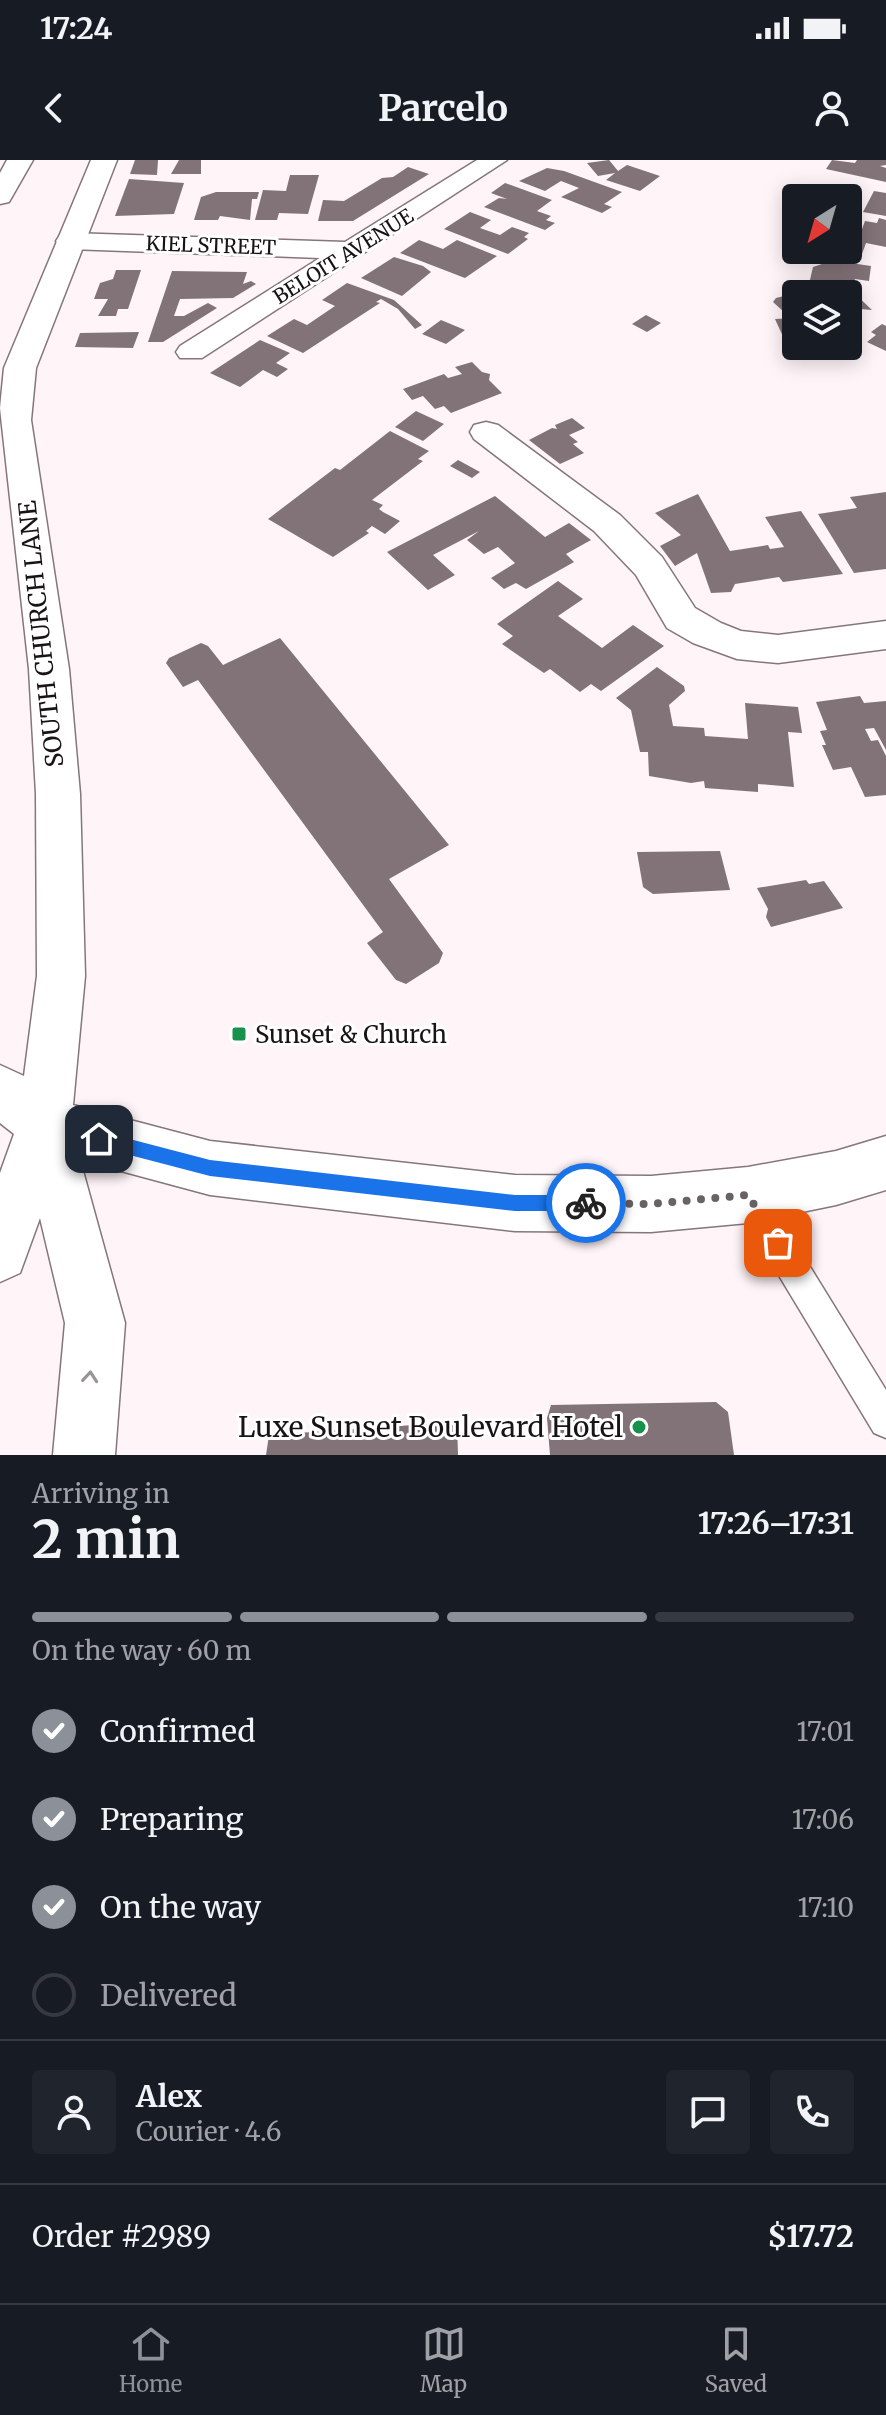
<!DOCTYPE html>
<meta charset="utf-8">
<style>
body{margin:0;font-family:Merriweather,serif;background:#20242c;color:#f1f3f6;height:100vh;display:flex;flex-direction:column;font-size:30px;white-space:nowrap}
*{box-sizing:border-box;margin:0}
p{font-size:26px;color:#9ea1a6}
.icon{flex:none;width:44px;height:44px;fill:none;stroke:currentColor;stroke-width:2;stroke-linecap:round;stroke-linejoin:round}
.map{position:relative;height:1295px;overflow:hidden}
.panel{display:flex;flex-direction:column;background:#171b24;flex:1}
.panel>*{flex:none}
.needle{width:52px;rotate:217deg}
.fabs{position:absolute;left:782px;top:24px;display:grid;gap:16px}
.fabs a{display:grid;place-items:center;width:80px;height:80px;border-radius:8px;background:#171b24;box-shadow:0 4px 20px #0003;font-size:40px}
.pin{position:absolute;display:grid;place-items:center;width:68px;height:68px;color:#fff;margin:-34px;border-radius:16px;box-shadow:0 4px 12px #0006}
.courier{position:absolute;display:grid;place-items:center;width:80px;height:80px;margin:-40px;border:6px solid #1a73e8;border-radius:50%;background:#fff;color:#222;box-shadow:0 2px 10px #0007}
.summary em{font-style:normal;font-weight:700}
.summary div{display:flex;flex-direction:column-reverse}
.summary{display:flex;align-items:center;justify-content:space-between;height:136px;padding:0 32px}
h1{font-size:52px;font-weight:700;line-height:60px}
.bar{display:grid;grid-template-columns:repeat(4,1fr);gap:12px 8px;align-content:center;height:96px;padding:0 32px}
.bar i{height:10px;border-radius:6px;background:#363941}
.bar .current{background:#8c9099}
.bar p{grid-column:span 4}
.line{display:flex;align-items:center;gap:20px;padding:0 32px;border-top:2px solid #363941}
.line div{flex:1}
.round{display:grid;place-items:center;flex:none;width:84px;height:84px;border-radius:8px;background:#20242c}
ol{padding:0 32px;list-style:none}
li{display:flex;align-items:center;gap:24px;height:88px}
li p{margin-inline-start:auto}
li .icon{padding:8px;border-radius:50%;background:#8c9099;color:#fff;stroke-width:4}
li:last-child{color:#9ea1a6}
li i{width:44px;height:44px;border:4px solid #363941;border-radius:50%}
.status{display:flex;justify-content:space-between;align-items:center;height:56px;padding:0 40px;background:#171b24;direction:ltr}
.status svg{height:22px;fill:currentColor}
header{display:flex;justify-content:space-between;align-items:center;height:104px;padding:0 32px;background:#171b24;font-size:36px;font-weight:700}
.tabs{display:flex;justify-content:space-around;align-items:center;height:112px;border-top:2px solid #363941;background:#171b24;font-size:22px;color:#9ea1a6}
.tabs a{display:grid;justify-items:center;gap:4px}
.tabs .current{color:#8c9099}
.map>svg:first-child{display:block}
.building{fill:#827378}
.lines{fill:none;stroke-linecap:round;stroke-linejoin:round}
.lane-casing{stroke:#85767b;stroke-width:3}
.street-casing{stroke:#85767b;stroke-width:3}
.secondary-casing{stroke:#85767b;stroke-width:3}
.highway-casing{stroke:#85767b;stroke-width:3}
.lane{fill:#fff;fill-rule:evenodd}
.street{fill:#fff;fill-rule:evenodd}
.secondary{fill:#fff;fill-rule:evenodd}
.highway{fill:#fff;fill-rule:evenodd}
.oneway{stroke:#979596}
.route{fill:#1a73e8}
.done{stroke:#696264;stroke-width:8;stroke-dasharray:0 14.4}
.poi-dot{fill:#18914d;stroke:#fff;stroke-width:3}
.labels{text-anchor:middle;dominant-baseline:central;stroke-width:6;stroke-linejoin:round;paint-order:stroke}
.far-street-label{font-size:20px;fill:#181315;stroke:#fff}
.street-label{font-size:24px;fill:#181315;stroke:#fff}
.poi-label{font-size:24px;fill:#181315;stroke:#fff;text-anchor:start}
.near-poi-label{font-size:28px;fill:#181315;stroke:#fff;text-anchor:end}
</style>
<div class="status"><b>17:24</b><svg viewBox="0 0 49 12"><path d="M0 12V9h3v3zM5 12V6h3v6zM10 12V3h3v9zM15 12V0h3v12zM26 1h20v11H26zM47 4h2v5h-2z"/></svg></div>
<header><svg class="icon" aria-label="back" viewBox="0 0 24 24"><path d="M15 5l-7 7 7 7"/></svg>Parcelo<svg class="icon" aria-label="person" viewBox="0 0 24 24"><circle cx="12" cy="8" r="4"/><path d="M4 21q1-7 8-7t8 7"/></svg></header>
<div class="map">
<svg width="886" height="1295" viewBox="0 0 886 1295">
<rect width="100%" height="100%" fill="#fff4f7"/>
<g class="building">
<path d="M 135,0 L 158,0 L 157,15 L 130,14 Z"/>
<path d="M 179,0 L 201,0 L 201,14 L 171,14 Z"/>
<path d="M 609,0 L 618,11 L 627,5 L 660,16 L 640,31 L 606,20 L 615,13 L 598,16 L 587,3 Z"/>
<path d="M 832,0 L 855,3 L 857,0 L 886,0 L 886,5 L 880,6 L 886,8 L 886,22 L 826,9 Z"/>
<path d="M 408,7 L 429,14 L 353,61 L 318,61 L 323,40 L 344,41 L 382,18 L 393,17 Z"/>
<path d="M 547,8 L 564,11 L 622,32 L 604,44 L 612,47 L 602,53 L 561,37 L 579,28 L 561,21 L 545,31 L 519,21 Z"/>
<path d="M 290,15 L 319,15 L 308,54 L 279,53 L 277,60 L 255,60 L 263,30 L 286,31 Z"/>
<path d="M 129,19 L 184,23 L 174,54 L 115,56 Z"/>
<path d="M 505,23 L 552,40 L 537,51 L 551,56 L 546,60 L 555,63 L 545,70 L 484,47 L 499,38 L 507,39 L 491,33 Z"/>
<path d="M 874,31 L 886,33 L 886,56 L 863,52 Z"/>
<path d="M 216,32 L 259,32 L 257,39 L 252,39 L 250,60 L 220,56 L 218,60 L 194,60 L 201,37 Z"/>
<path d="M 470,52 L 491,60 L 480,68 L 500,75 L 512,67 L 529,73 L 524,77 L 528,79 L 508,94 L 444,69 Z"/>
<path d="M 879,58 L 886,60 L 886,87 L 866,83 L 862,94 L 848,91 L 848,66 L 862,69 L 865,61 L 877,63 Z"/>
<path d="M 419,80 L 443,89 L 457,80 L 497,96 L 465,118 L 400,93 Z"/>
<path d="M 394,97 L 423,106 L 431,112 L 402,136 L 361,118 Z"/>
<path d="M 823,99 L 871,106 L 869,121 L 855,119 L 852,131 L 872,150 L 848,148 L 848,134 L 797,134 L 799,127 L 809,124 L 813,107 L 822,104 Z"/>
<path d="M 116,110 L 141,110 L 128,149 L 118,149 L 116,156 L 98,156 L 108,139 L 94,139 L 100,123 L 113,119 Z"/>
<path d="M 172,111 L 247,112 L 243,124 L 251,121 L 256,124 L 233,138 L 180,139 L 174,156 L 184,156 L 208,143 L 217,148 L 163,182 L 148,182 Z"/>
<path d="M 347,123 L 394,140 L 422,165 L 415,169 L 398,149 L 381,139 L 376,142 L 380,143 L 303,193 L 267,176 L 294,159 L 307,165 L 335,146 L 322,140 Z"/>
<path d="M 796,133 L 796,152 L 784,152 L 773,142 L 776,138 Z"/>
<path d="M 646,155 L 661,163 L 647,172 L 632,164 Z"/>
<path d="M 796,158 L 796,183 L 786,183 L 775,159 Z"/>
<path d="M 441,160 L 465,170 L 446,184 L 422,174 Z"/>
<path d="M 882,164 L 886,166 L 886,191 L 867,182 L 876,175 L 871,172 Z"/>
<path d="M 139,172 L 133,188 L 75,187 L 80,173 Z"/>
<path d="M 260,180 L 290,193 L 276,203 L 288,209 L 277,217 L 263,210 L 240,227 L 210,213 Z"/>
<path d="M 472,202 L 482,212 L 490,214 L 489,220 L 502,233 L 451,253 L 444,246 L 435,249 L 423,236 L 412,240 L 403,229 L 444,214 L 448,218 L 462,214 L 455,207 Z"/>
<path d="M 416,251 L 444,264 L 423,281 L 395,267 Z"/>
<path d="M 572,258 L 585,268 L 569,275 L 578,282 L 573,284 L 584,293 L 560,304 L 529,280 L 552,268 L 557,269 L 555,265 Z"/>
<path d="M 390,271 L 429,291 L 418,299 L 423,301 L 372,340 L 383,345 L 379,349 L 383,352 L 400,361 L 385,374 L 372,366 L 366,371 L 369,373 L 333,397 L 268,359 L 335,308 L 340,310 Z"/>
<path d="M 458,300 L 480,312 L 472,318 L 450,306 Z"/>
<path d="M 886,332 L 886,409 L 854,413 L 818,354 L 857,348 L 850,337 Z"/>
<path d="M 698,334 L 730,391 L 768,385 L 770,389 L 784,387 L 765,357 L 801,351 L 843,414 L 783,422 L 779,417 L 735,424 L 731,432 L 711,433 L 697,393 L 675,406 L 660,386 L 681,375 L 655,353 Z"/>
<path d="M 495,336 L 545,377 L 569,363 L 591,380 L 566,394 L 574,402 L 526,429 L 516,423 L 504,429 L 491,418 L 515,403 L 498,387 L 484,394 L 467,380 L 479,371 L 433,395 L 455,415 L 428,430 L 387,392 Z"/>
<path d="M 558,421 L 583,439 L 558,456 L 602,488 L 633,465 L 664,486 L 601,531 L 591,524 L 580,532 L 550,509 L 544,513 L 502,484 L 513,476 L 497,464 Z"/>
<path d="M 280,478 L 449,685 L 389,719 L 443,793 L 439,803 L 406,824 L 396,820 L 367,783 L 383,772 L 198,520 L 183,527 L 166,503 L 169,498 L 201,483 L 208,486 L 223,505 Z"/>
<path d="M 657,507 L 684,526 L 685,531 L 669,545 L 673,566 L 704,568 L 705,576 L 748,579 L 745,543 L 798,547 L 802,573 L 788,572 L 794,627 L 758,624 L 758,632 L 705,628 L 704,621 L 691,623 L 649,616 L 648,592 L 640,592 L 631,550 L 616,538 Z"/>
<path d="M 860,536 L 864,543 L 886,541 L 886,590 L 874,568 L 865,569 L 871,581 L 878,580 L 886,596 L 886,635 L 865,637 L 851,607 L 833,610 L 822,585 L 826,585 L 820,571 L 827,570 L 816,542 Z"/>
<path d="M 720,691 L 730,730 L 653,734 L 643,727 L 637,692 Z"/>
<path d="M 806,720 L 809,724 L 824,721 L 843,748 L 771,767 L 766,757 L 768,749 L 757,728 Z"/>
<path d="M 716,1242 L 728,1252 L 734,1295 L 550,1295 L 547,1258 L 551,1245 Z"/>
<path d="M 457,1262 L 458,1295 L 266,1295 L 269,1275 Z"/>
</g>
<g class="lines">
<g class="lane-casing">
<path id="lane" d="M 748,1020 L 759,1024 L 886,1230 L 886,1278 L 874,1273 L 737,1046 L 733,1035 L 737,1024 Z"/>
</g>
<g class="street-casing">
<g id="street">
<path d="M 477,0 L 507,0 L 202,198 L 180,198 L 176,192 L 180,186 L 320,98 L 70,89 L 60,87 L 56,81 L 60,75 L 70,73 L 345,82 Z"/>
<path d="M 486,262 L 498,265 L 620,355 L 662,397 L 695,448 L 721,463 L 741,471 L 778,475 L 886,461 L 886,489 L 778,503 L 737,499 L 693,483 L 667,468 L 636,415 L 594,371 L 474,279 L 470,272 L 474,265 Z"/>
</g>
</g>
<g class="secondary-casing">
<path id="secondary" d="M 91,0 L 117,0 L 36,208 L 31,260 L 69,509 L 80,634 L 85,816 L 73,945 L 210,981 L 515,1015 L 651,1016 L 748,1007 L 836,991 L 886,976 L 886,1030 L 836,1045 L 748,1063 L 651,1072 L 515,1071 L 210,1035 L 80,1000 L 125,1163 L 115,1295 L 53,1295 L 65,1163 L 40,1058 L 20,1113 L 0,1122 L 0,1013 L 14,974 L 0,963 L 0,905 L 24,916 L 37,816 L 36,634 L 29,509 L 0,248 L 4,208 Z"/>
</g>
<g class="highway-casing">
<path id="highway" d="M 7,0 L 33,0 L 9,42 L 0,44 L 0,13 Z"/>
</g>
<use href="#lane" class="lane"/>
<use href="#street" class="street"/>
<use href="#secondary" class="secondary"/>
<use href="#highway" class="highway"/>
</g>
<defs><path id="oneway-chevron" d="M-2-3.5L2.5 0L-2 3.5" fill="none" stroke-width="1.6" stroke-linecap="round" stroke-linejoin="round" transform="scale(2)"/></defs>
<use class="oneway" href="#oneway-chevron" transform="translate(90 1217) rotate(-85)"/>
<path class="route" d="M 99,971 L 210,1000 L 515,1035 L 586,1035 L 594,1043 L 586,1051 L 515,1051 L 210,1016 L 99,987 L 91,979 Z"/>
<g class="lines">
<path class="done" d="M 586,1043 L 651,1044 L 748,1035 L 778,1083"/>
</g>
<g class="poi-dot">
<rect x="231" y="866" width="16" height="16" rx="4"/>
<circle cx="639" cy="1267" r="8"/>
</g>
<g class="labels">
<g class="far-street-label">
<text transform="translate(211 85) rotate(2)">KIEL STREET</text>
<text transform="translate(343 96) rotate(-32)">BELOIT AVENUE</text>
</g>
<g class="street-label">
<text transform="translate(41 474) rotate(-96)">SOUTH CHURCH LANE</text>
</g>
<g class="poi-label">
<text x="255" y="874">Sunset &amp; Church</text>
</g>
<g class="near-poi-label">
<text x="623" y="1267">Luxe Sunset Boulevard Hotel</text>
</g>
</g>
</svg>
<div class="fabs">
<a><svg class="needle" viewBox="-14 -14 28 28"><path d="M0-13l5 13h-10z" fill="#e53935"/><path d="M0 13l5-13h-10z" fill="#9ea1a6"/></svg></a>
<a><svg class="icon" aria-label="layers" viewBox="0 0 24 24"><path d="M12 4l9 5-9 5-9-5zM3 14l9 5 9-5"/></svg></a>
</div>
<div class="pin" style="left:778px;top:1083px;background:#ea580c"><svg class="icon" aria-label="bag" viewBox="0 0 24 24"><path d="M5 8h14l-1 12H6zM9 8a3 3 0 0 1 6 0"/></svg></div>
<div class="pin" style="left:99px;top:979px;background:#1f2937"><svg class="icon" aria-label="home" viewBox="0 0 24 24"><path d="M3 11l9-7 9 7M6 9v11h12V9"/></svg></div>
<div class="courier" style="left:586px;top:1043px"><svg class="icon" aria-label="bike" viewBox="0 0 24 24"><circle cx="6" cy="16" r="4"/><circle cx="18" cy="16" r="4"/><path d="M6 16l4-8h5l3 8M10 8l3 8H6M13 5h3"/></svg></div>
</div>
<section class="panel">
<div class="summary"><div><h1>2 min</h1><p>Arriving in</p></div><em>17:26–17:31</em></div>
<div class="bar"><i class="current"></i><i class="current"></i><i class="current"></i><i></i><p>On the way · 60 m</p></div>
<ol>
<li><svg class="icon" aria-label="check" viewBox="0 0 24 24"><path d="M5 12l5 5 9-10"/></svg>Confirmed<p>17:01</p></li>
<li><svg class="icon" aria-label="check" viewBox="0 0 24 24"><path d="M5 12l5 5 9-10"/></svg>Preparing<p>17:06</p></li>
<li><svg class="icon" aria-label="check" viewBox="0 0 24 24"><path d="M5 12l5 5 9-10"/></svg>On the way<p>17:10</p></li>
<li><i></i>Delivered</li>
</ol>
<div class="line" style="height:144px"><a class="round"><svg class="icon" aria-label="person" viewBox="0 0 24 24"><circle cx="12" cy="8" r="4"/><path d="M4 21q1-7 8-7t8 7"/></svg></a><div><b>Alex</b><p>Courier · 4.6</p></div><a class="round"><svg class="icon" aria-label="chat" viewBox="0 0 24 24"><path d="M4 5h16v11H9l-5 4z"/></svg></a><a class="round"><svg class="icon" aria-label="phone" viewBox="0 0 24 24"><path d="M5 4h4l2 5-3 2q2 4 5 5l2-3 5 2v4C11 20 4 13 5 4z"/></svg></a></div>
<div class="line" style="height:104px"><div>Order #2989</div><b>$17.72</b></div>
</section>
<nav class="tabs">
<a class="current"><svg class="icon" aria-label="home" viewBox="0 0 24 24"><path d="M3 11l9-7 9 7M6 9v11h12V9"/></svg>Home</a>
<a><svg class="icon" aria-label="map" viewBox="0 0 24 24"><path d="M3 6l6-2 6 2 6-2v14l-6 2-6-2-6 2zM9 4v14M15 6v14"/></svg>Map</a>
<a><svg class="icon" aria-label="saved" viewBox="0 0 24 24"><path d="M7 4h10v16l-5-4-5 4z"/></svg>Saved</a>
</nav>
